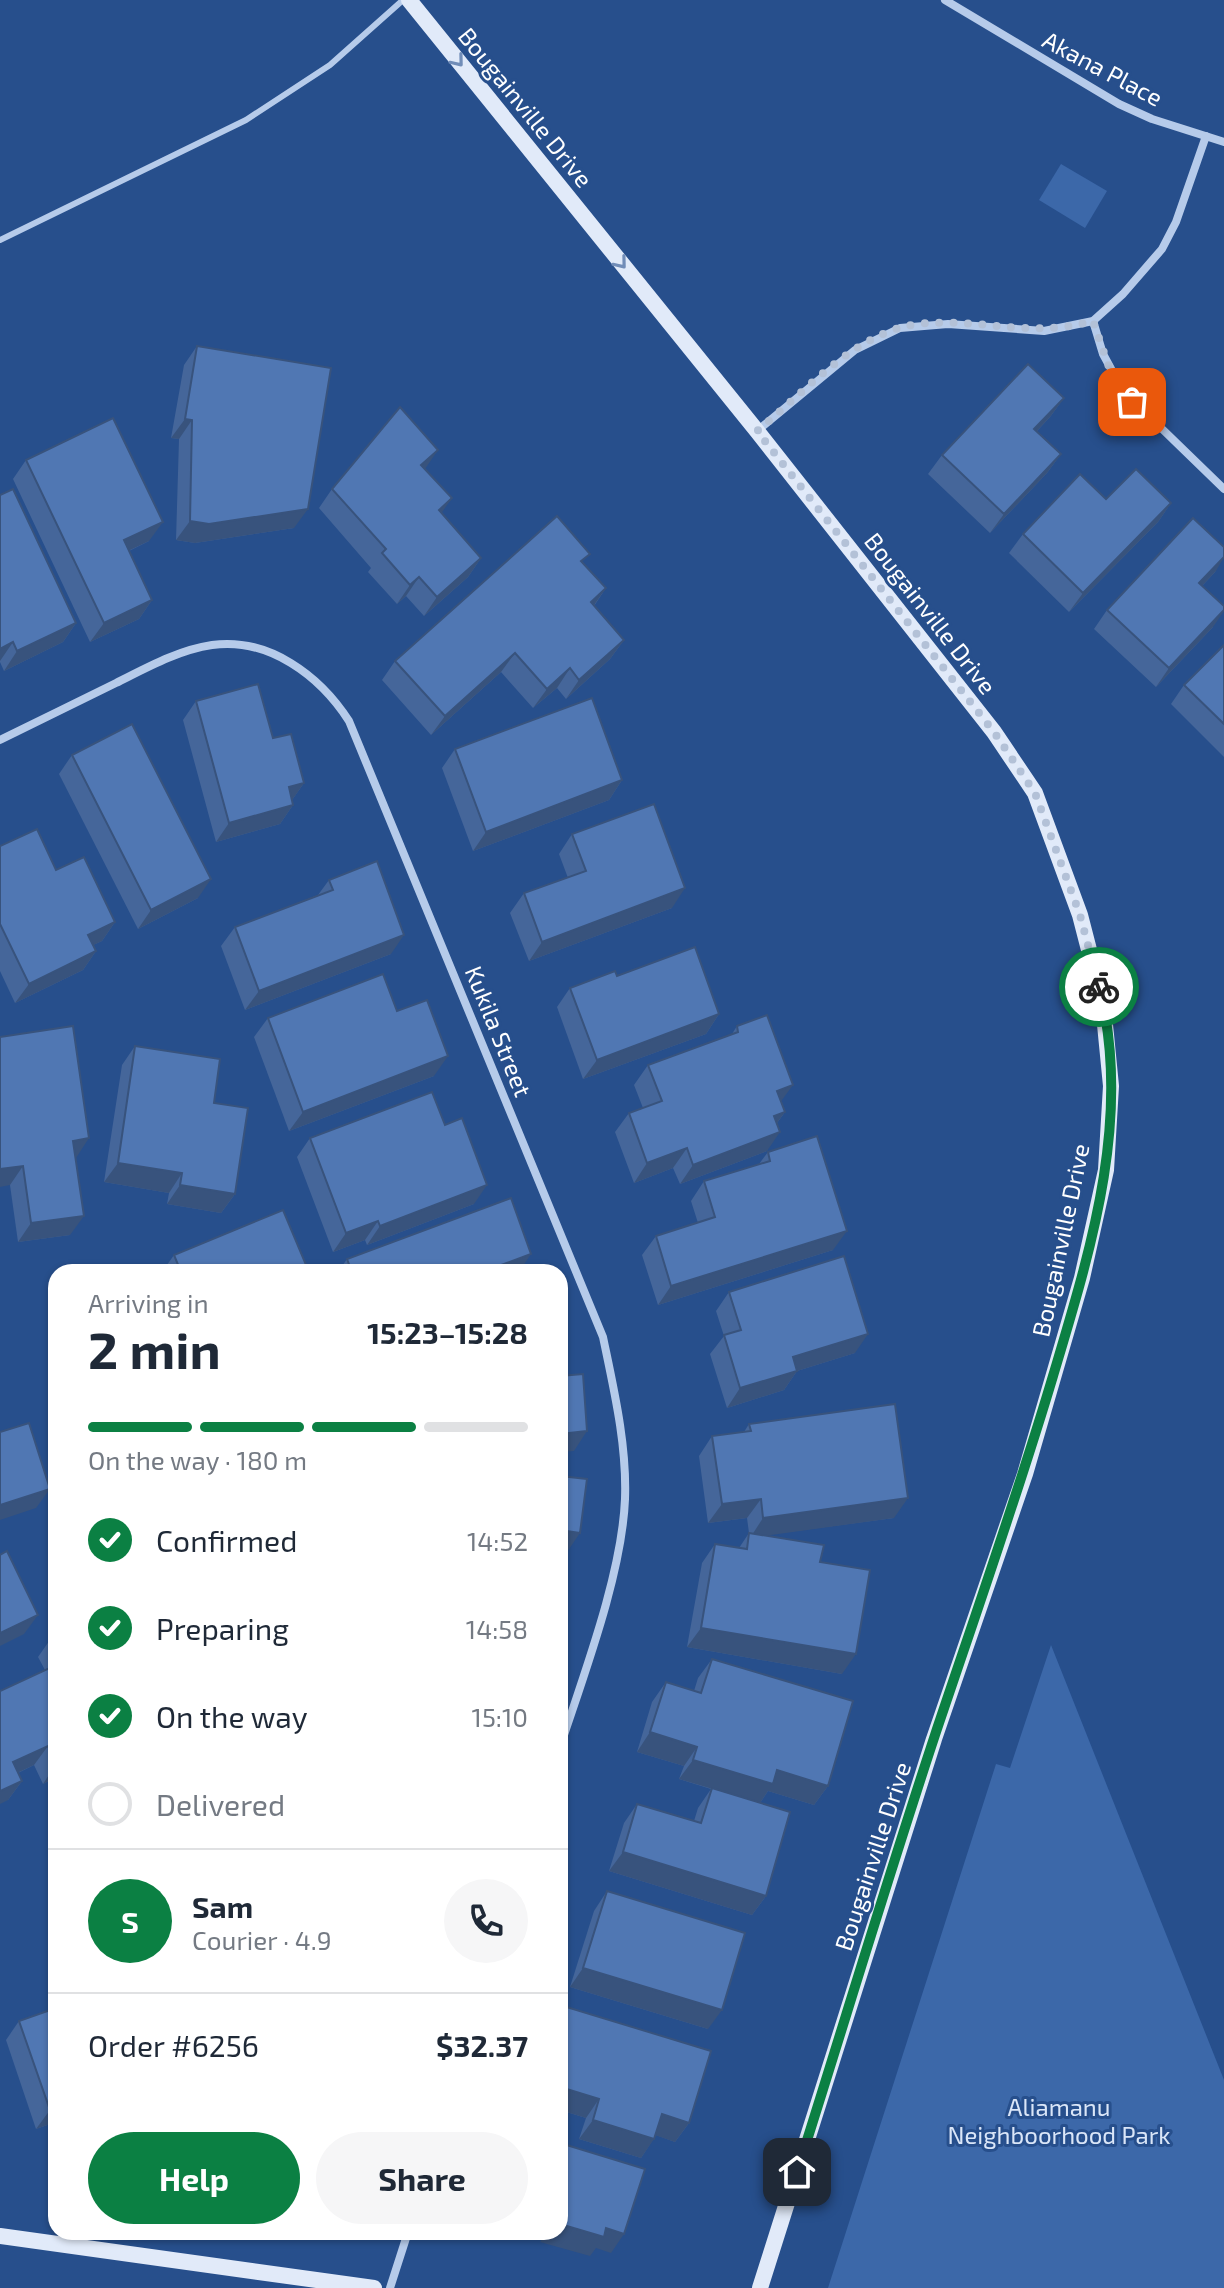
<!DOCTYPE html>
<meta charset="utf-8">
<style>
body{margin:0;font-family:"Exo 2",sans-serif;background:#f6f6f7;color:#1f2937;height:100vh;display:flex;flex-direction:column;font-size:30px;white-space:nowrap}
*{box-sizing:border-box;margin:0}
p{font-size:26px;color:#747a83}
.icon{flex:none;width:44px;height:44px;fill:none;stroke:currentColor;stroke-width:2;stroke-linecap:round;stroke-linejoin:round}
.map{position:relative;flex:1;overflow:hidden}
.panel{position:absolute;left:48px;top:1264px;width:520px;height:976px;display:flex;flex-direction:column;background:#fff;border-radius:24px;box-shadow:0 2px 6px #0004}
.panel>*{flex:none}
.pin{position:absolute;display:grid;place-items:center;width:68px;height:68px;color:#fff;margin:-34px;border-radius:16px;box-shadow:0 4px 12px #0006}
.courier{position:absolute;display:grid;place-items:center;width:80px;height:80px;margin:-40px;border:6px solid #0b8043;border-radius:50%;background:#fff;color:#222;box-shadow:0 2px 10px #0007}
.summary em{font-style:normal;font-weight:700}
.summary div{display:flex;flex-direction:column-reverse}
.summary{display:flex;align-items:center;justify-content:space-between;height:136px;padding:0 40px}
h1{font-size:52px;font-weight:700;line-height:60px}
.bar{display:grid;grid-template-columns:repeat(4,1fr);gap:12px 8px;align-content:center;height:96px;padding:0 40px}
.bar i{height:10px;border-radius:6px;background:#e0e1e3}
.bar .current{background:#0b8043}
.bar p{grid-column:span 4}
.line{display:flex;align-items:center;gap:20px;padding:0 40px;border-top:2px solid #e0e1e3}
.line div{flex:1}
.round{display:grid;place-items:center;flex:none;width:84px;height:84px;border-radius:42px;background:#f6f6f7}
ol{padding:0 40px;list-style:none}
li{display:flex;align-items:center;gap:24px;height:88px}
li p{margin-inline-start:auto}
li .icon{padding:8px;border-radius:50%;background:#0b8043;color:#fff;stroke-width:4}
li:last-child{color:#747a83}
li i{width:44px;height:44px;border:4px solid #e0e1e3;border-radius:50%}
.cta{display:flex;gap:16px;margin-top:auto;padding:16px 40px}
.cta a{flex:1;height:92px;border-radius:48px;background:#0b8043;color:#fff;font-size:32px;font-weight:700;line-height:92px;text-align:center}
.cta a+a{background:#f6f6f7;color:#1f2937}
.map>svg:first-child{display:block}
.green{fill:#3c68a9}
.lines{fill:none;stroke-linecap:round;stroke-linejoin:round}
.lane{stroke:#b6cbea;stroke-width:6}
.street{stroke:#b6cbea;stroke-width:8}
.secondary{stroke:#e1eaf9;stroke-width:16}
.wall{fill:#45669a}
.shaded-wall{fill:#38537d}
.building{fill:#5077b3;stroke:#38537d;stroke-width:2}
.oneway{stroke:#718db8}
.done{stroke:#b3c1d7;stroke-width:8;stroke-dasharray:0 14.4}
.route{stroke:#0b8043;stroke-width:10}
.labels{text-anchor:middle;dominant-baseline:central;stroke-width:6;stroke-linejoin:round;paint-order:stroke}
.street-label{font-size:24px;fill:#fff;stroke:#274f8c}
.park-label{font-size:24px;fill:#dae6f8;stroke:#274f8c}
</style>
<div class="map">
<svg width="1224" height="2288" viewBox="0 0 1224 2288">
<rect width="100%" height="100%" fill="#274f8c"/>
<g class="green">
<path d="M 1061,164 L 1107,191 L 1085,228 L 1039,200 Z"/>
<path d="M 1051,1645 L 1224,2080 L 1224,2288 L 828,2288 L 996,1764 L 1010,1768 Z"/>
</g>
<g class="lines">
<path class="lane" d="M 0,240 L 246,120 L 330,65 L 403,0"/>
<g class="street">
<path d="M 945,0 L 1119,104 L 1152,119 L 1224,142"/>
<path d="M 1093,321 L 1103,354 L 1123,391 L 1224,489"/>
<path d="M 757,431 L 855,350 L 900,328 L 948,324 L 1044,331 L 1093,321 L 1123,294 L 1162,249 L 1176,222 L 1206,136"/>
<path d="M 0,740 C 39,721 77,702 116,683 C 146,668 178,650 212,645 C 269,637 320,676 349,721 L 603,1337 C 614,1390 627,1445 625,1499 C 622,1574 584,1674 560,1747"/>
<path d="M 390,2288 L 408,2232"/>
</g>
<g class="secondary">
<path d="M 409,0 L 757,431 L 994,732 L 1035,793 L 1080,915 L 1103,1004 L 1111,1086 L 1106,1170 L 1082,1278 L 1025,1474 L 934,1739 L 760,2288"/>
<path d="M 0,2236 L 374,2288"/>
</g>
</g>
<g class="wall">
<path d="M 197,346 L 294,528 L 195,543 L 176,540 L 179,439 L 171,438 L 184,365 Z"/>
<path d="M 1064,398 L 1050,417 L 1037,431 L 1061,454 L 1047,473 L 990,533 L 928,474 L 942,455 Z"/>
<path d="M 26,460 L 149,541 L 129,551 L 152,600 L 139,619 L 90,642 L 13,479 Z"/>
<path d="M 425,469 L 442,513 L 481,558 L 468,577 L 424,616 L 406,596 L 397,604 L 368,572 L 371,568 L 319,508 L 332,489 Z"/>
<path d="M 0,495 L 76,623 L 63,642 L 4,671 L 0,662 Z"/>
<path d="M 1106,499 L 1171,503 L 1158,522 L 1069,612 L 1009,553 L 1023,534 Z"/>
<path d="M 583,563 L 606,588 L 594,606 L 624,640 L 610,659 L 566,699 L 557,688 L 533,708 L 501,672 L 431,735 L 382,680 L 395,661 Z"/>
<path d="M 1216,571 L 1202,586 L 1213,627 L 1156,687 L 1094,629 L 1107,610 Z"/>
<path d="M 1224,645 L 1224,757 L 1171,704 L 1184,685 Z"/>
<path d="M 196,701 L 273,738 L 304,783 L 292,800 L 293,805 L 280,824 L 216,842 L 183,720 Z"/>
<path d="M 455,749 L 622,780 L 609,800 L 473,851 L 442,768 Z"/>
<path d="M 72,755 L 198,898 L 138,929 L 59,774 Z"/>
<path d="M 572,834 L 672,908 L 529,961 L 510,913 L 524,893 L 568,878 L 559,854 Z"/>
<path d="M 0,846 L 56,870 L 115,922 L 102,941 L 93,945 L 96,951 L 83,970 L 15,1003 L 0,971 Z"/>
<path d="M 329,880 L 391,954 L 245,1010 L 221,946 L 235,927 L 318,895 Z"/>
<path d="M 617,976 L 719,1014 L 706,1034 L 583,1079 L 557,1007 L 570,988 Z"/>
<path d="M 397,1011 L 434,1076 L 289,1131 L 254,1037 L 268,1018 Z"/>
<path d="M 737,1026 L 781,1102 L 785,1112 L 777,1123 L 767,1151 L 680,1184 L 673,1168 L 634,1183 L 615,1132 L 629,1113 L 643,1108 L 634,1085 L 648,1065 L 732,1034 Z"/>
<path d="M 0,1037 L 76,1158 L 70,1235 L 18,1242 L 10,1185 Z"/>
<path d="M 135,1046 L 214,1103 L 235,1194 L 221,1213 L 167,1204 L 169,1193 L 104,1182 L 122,1065 Z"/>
<path d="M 310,1138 L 474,1204 L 367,1245 L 365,1240 L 333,1252 L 297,1157 Z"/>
<path d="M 768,1152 L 833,1250 L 658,1305 L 642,1255 L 656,1236 L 698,1223 L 691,1201 L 704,1181 L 759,1164 Z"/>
<path d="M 174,1255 L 309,1272 L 162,1272 Z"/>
<path d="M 347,1259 L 519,1272 L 338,1272 Z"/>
<path d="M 729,1292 L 855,1353 L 797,1371 L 784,1390 L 727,1408 L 710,1354 L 724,1336 L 716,1311 Z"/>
<path d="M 749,1424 L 894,1518 L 765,1535 L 820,1562 L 842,1674 L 687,1647 L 702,1563 L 715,1544 L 739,1548 L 749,1533 L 747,1518 L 708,1523 L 699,1456 L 712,1436 L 744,1432 Z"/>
<path d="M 56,1635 L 56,1777 L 43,1784 L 34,1765 L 18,1773 L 22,1781 L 8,1800 L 45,1670 L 38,1657 L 52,1637 Z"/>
<path d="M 712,1659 L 828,1786 L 814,1805 L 768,1791 L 760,1803 L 766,1896 L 752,1915 L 609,1871 L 624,1823 L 637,1804 L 694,1821 L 698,1808 L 711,1789 L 679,1779 L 684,1766 L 637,1752 L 652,1702 L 666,1682 L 694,1691 L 698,1678 Z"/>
<path d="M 56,1875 L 56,1886 L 51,1882 Z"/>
<path d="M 607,1891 L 708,2029 L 570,1987 L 594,1911 Z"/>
<path d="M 560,2005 L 689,2123 L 675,2142 L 656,2135 L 641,2158 L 579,2139 L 586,2118 L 560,2110 Z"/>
<path d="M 19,2021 L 56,2122 L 36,2129 L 6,2040 Z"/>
</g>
<g class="shaded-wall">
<path d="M 1064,398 L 1050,417 L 1021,448 L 1034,429 Z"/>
<path d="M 185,419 L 192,420 L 179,439 L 171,438 Z"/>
<path d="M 438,450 L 425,469 L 421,465 Z"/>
<path d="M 1061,454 L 1047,473 L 990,533 L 1004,514 Z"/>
<path d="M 452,498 L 438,518 L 439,510 Z"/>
<path d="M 1171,503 L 1158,522 L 1069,612 L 1083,593 Z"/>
<path d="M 308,509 L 294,528 L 195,543 L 176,540 L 190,521 Z"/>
<path d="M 163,522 L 149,541 L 111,559 L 124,540 Z"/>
<path d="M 1224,557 L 1216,571 L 1186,603 L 1199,583 Z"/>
<path d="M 481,558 L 468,577 L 424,616 L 437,597 Z"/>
<path d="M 419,577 L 406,596 L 397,604 L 410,585 Z"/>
<path d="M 606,588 L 592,608 L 591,602 Z"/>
<path d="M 152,600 L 139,619 L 90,642 L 104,623 Z"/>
<path d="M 1224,611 L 1213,627 L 1156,687 L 1169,668 Z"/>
<path d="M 76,623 L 63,642 L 4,671 L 17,651 Z"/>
<path d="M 624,640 L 610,659 L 566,699 L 579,680 Z"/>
<path d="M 13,642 L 0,661 L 0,649 Z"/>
<path d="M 515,653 L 501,672 L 431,735 L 445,716 Z"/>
<path d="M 570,668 L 557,688 L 533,708 L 547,689 Z"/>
<path d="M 622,780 L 609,800 L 473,851 L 486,832 Z"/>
<path d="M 304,783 L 290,803 L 289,787 Z"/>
<path d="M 293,805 L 280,824 L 216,842 L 229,823 Z"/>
<path d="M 211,879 L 198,898 L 138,929 L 151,910 Z"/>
<path d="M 685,888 L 672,908 L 529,961 L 542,942 Z"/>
<path d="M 115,922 L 102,941 L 75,954 L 88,935 Z"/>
<path d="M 404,935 L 391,954 L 245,1010 L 259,991 Z"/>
<path d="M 96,951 L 83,970 L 15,1003 L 29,984 Z"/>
<path d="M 719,1014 L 706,1034 L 583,1079 L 597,1060 Z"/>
<path d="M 448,1056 L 434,1076 L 289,1131 L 303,1112 Z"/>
<path d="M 793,1085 L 779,1104 L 777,1091 Z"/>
<path d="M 785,1112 L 771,1131 L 774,1116 Z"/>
<path d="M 780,1132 L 767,1151 L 680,1184 L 693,1165 Z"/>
<path d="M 89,1138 L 76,1158 L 73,1141 Z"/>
<path d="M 687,1148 L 673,1168 L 634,1183 L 647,1163 Z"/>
<path d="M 118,1163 L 182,1173 L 169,1193 L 104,1182 Z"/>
<path d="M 23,1166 L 10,1185 L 0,1187 L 0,1169 Z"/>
<path d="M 180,1185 L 235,1194 L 221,1213 L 167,1204 Z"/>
<path d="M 487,1185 L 474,1204 L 367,1245 L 380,1226 Z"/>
<path d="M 84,1216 L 70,1235 L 18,1242 L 31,1223 Z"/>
<path d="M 378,1221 L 365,1240 L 333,1252 L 346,1233 Z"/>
<path d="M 847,1231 L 833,1250 L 658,1305 L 671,1286 Z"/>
<path d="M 531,1254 L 519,1272 L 490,1272 L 493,1268 Z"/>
<path d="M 868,1334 L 855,1353 L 797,1371 L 784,1390 L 727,1408 L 740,1388 L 793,1357 Z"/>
<path d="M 587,1431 L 574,1451 L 560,1452 L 560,1434 Z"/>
<path d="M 50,1489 L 36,1508 L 0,1520 L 0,1505 Z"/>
<path d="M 908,1498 L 894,1518 L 750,1538 L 763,1518 Z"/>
<path d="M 761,1499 L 747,1518 L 708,1523 L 722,1504 Z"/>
<path d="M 560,1530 L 580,1533 L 567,1552 L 560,1551 Z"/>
<path d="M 38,1615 L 24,1634 L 0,1646 L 0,1633 Z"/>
<path d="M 701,1628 L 856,1654 L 842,1674 L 687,1647 Z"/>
<path d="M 650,1732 L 697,1747 L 684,1766 L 637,1752 Z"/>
<path d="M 48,1746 L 34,1765 L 0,1781 L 13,1762 Z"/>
<path d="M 693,1760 L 777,1770 L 828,1786 L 814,1805 L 768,1791 L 760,1803 L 679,1779 Z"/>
<path d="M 56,1764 L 56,1777 L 43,1784 Z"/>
<path d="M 22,1781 L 8,1800 L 0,1804 L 0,1791 Z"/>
<path d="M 623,1852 L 766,1896 L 752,1915 L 609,1871 Z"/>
<path d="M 583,1968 L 722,2010 L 708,2029 L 570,1987 Z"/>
<path d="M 560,2087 L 599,2099 L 586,2118 L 560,2110 Z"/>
<path d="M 56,2107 L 56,2122 L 36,2129 L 50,2110 Z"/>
<path d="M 662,2114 L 689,2123 L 675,2142 L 649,2133 Z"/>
<path d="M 593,2120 L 654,2139 L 641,2158 L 579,2139 Z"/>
<path d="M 560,2224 L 606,2228 L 624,2234 L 611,2253 L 596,2248 L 590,2256 L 540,2242 L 547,2232 L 560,2232 Z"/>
</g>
<g class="building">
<path d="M 197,346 L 331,368 L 308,509 L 209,524 L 190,521 L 192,420 L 185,419 Z"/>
<path d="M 1028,364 L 1064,398 L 1034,429 L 1061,454 L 1004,514 L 942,455 Z"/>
<path d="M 400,407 L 438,450 L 421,465 L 452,498 L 439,510 L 481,558 L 437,597 L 419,577 L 410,585 L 382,553 L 386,549 L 332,489 Z"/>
<path d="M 113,418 L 163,522 L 124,540 L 152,600 L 104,623 L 26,460 Z"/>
<path d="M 1136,469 L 1171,503 L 1083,593 L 1023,534 L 1080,474 L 1106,499 Z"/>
<path d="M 13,489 L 76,623 L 17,651 L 13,642 L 0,649 L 0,495 Z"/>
<path d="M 557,516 L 590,554 L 581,561 L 606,588 L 591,602 L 624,640 L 579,680 L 570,668 L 547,689 L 515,653 L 445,716 L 395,661 Z"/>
<path d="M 1193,518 L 1224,547 L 1224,557 L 1199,583 L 1224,606 L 1224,610 L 1169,668 L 1107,610 Z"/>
<path d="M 1224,645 L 1224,724 L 1184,685 Z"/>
<path d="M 258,684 L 273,738 L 291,734 L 304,783 L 289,787 L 293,805 L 229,823 L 196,701 Z"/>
<path d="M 592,698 L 622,780 L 486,832 L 455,749 Z"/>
<path d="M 132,724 L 211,879 L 151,910 L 72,755 Z"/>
<path d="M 654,804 L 685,888 L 542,942 L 524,893 L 586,871 L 572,834 Z"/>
<path d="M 37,829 L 56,870 L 84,857 L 115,922 L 88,935 L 96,951 L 29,984 L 0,924 L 0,846 Z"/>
<path d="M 377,861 L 404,935 L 259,991 L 235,927 L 333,890 L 329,880 Z"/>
<path d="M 695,947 L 719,1014 L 597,1060 L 570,988 L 615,971 L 617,976 Z"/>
<path d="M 383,974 L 397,1011 L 427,1000 L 448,1056 L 303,1112 L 268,1018 Z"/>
<path d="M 767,1015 L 793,1085 L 777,1091 L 785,1112 L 774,1116 L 780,1132 L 693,1165 L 687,1148 L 647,1163 L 629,1113 L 662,1101 L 648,1065 L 738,1032 L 737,1026 Z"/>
<path d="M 73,1026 L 89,1138 L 73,1141 L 84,1216 L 31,1223 L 23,1166 L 0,1169 L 0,1037 Z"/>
<path d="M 135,1046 L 220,1059 L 214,1103 L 248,1108 L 235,1194 L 180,1185 L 182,1173 L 118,1163 Z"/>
<path d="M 432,1092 L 445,1125 L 462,1118 L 487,1185 L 380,1226 L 378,1221 L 346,1233 L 310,1138 Z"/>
<path d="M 817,1136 L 847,1231 L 671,1286 L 656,1236 L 715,1217 L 704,1181 L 770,1161 L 768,1152 Z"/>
<path d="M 511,1198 L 531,1254 L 493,1268 L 494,1272 L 352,1272 L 347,1259 Z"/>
<path d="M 283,1210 L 309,1272 L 181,1272 L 174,1255 Z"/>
<path d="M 844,1256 L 868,1334 L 793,1357 L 797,1371 L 740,1388 L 724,1335 L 741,1330 L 729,1292 Z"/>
<path d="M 583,1374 L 587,1431 L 560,1434 L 560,1376 Z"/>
<path d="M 895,1404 L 908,1498 L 763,1518 L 761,1499 L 722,1504 L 712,1436 L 751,1431 L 749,1424 Z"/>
<path d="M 29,1423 L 50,1489 L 0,1505 L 0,1432 Z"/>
<path d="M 560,1476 L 587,1479 L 580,1533 L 560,1530 Z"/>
<path d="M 749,1533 L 824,1545 L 820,1562 L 870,1570 L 856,1654 L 701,1628 L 715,1544 L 747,1549 Z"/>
<path d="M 7,1551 L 38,1615 L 0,1633 L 0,1555 Z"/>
<path d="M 56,1635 L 56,1647 L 52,1637 Z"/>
<path d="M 712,1659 L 853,1701 L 828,1786 L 777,1770 L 773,1784 L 693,1760 L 697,1747 L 650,1732 L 666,1682 L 701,1693 Z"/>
<path d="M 56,1665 L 56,1764 L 48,1746 L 13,1762 L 22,1781 L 0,1791 L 0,1691 Z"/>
<path d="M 712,1788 L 790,1812 L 766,1896 L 623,1852 L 637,1804 L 701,1823 Z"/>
<path d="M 607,1891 L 745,1933 L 722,2010 L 583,1968 Z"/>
<path d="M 560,2005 L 711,2051 L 689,2123 L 662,2114 L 654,2139 L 593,2120 L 599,2099 L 560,2087 Z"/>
<path d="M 56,2008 L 56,2107 L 50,2110 L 19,2021 Z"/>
<path d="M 560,2143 L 645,2169 L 624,2234 L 606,2228 L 604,2237 L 560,2224 Z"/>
</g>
<defs><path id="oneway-chevron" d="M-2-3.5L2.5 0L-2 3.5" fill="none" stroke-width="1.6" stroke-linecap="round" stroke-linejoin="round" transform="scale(2)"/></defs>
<g class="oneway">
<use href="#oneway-chevron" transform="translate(458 61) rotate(51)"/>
<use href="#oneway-chevron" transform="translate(621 263) rotate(51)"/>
</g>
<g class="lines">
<path class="done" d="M 1099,987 L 1080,915 L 1035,793 L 994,732 L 757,431 C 804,393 855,332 918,324 C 980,317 1028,339 1093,321 L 1109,367 L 1132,402"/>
<path class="route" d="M 797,2172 C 843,2027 887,1880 935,1735 C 975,1616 1017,1497 1053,1376 C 1090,1252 1133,1117 1099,987"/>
</g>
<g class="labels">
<g class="street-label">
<text transform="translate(1103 68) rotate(28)">Akana Place</text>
<text transform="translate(526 107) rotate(51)">Bougainville Drive</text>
<text transform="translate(931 613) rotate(52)">Bougainville Drive</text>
<text transform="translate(499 1031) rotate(68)">Kukila Street</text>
<text transform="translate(1060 1240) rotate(-78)">Bougainville Drive</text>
<text transform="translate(872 1856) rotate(-72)">Bougainville Drive</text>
</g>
<g class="park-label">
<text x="1059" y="2106">Aliamanu<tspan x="1059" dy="28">Neighboorhood Park</tspan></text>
</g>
</g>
</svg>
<div class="pin" style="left:1132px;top:402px;background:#ea580c"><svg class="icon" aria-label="bag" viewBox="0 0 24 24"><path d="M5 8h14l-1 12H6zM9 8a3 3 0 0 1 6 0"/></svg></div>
<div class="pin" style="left:797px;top:2172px;background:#1f2937"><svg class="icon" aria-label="home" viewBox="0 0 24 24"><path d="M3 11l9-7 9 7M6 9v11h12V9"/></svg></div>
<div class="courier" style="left:1099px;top:987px"><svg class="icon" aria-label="bike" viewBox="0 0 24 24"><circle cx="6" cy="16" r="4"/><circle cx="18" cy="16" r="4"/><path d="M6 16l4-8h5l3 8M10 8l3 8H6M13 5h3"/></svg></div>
<section class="panel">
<div class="summary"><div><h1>2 min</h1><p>Arriving in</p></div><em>15:23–15:28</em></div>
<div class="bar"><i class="current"></i><i class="current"></i><i class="current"></i><i></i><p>On the way · 180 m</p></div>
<ol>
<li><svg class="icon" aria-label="check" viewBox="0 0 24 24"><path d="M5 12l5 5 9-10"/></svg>Confirmed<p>14:52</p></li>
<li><svg class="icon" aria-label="check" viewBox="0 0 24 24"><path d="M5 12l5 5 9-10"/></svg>Preparing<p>14:58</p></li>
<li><svg class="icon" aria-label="check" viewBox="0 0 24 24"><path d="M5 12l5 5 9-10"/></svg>On the way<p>15:10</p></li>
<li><i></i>Delivered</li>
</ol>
<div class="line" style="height:144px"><b class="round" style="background:#0b8043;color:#fff">S</b><div><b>Sam</b><p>Courier · 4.9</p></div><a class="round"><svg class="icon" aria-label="phone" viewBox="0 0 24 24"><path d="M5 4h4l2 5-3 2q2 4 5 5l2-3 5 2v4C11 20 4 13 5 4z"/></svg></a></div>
<div class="line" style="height:104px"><div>Order #6256</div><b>$32.37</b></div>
<div class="cta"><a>Help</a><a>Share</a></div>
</section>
</div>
